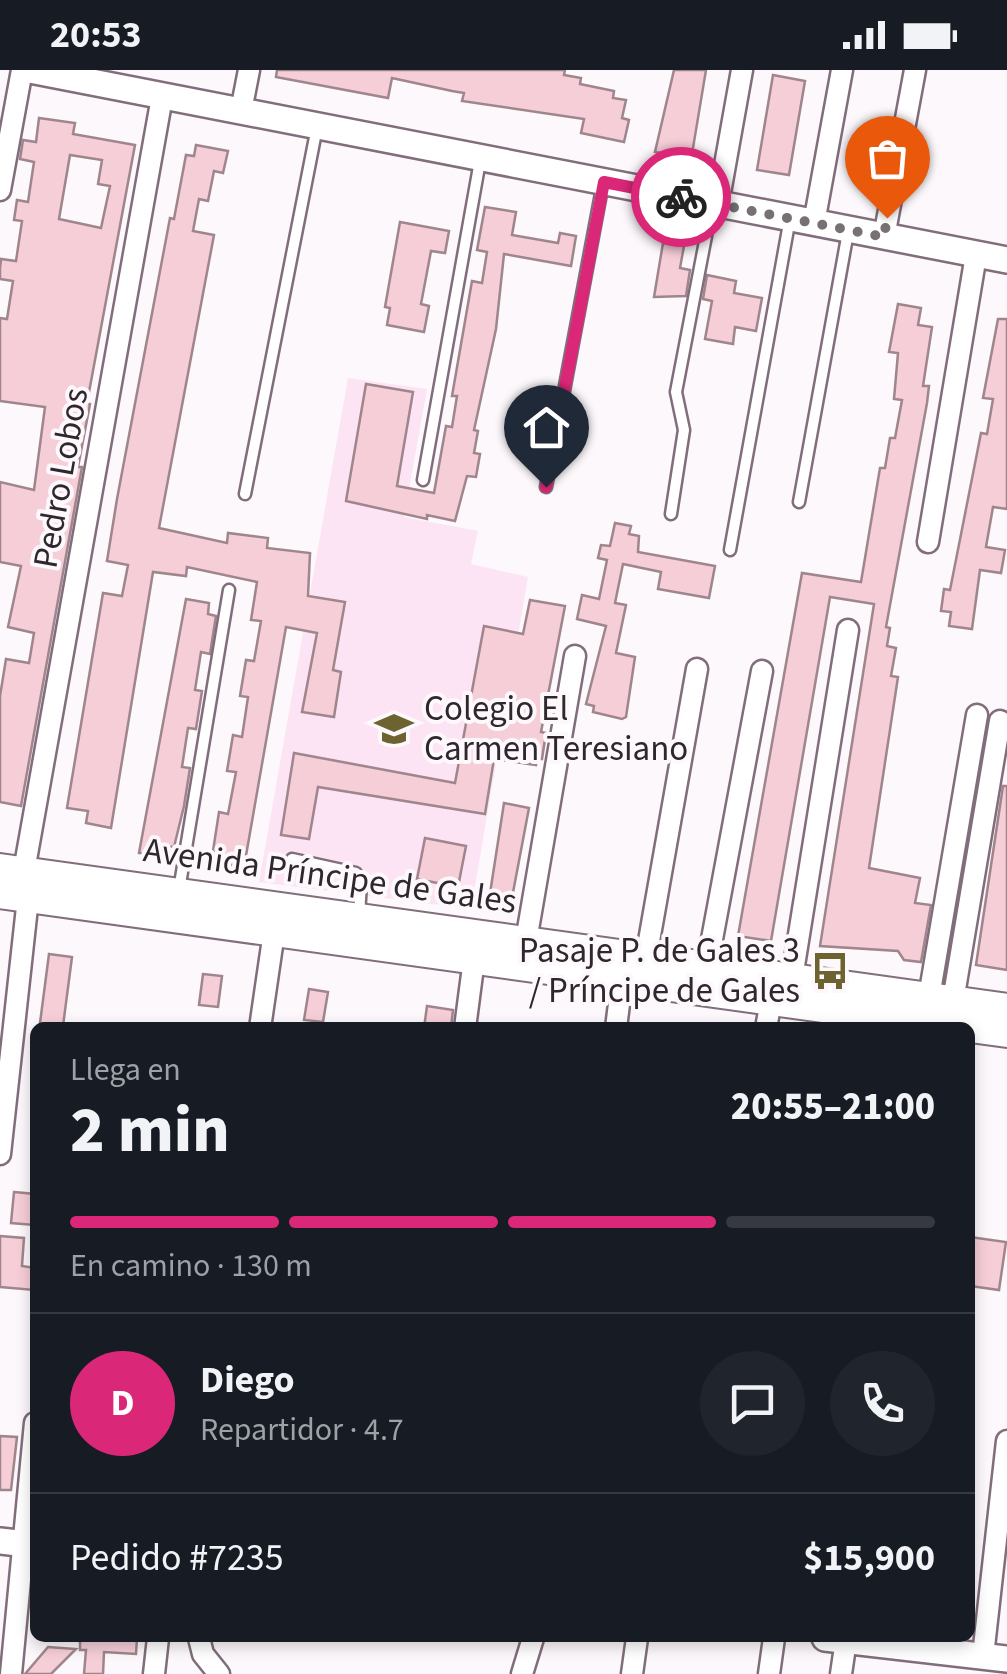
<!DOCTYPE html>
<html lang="es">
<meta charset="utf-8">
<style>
body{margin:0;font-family:"Source Sans 3",sans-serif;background:#20242c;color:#f1f3f6;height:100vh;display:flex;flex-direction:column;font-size:38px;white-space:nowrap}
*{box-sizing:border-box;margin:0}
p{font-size:32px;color:#9ea1a6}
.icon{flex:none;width:55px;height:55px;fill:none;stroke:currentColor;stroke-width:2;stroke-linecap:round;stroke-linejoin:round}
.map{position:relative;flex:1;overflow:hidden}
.side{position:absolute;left:30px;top:952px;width:945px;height:620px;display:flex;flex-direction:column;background:#171b24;border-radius:15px;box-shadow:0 5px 15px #0003}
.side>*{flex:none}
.pin{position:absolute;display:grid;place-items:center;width:85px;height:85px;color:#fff;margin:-102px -42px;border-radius:50% 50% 50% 0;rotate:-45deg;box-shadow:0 0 10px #0007}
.pin .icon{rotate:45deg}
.courier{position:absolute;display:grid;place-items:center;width:100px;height:100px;margin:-50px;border:8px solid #db2777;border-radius:50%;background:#fff;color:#222;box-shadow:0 2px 12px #0007}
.summary em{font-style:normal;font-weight:800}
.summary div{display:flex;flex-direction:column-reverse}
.summary{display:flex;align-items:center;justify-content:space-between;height:170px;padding:0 40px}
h1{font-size:65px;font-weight:800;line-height:75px}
.bar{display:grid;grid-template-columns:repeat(4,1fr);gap:15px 10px;align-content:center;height:120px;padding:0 40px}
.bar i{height:12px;border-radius:8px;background:#363941}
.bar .active{background:#db2777}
.bar p{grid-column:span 4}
.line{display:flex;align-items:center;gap:25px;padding:0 40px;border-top:2px solid #363941}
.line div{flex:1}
.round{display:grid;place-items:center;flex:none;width:105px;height:105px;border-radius:52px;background:#20242c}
.status{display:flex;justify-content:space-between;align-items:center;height:70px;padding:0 50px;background:#171b24;direction:ltr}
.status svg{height:28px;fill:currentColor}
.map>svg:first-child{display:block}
.built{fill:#fce4f5}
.building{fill:#f6ced8;stroke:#9f858c;stroke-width:2.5;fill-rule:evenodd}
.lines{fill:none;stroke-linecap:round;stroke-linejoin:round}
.service-casing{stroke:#816d7b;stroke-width:15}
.minor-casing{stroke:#816d7b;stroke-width:25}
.tertiary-casing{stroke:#816d7b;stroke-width:30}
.secondary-casing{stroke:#816d7b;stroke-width:32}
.service{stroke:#fff;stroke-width:10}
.minor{stroke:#fff;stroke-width:20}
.tertiary{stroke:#fff;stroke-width:25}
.secondary{stroke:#fff;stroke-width:28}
.done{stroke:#777075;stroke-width:10;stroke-dasharray:0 18}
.route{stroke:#db2777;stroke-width:12}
.labels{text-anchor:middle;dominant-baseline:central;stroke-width:8;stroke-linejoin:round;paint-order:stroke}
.street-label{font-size:35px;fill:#2f272d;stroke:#fcf8fb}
.poi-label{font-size:35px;fill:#2f272d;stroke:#fcf8fb;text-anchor:start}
</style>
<div class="status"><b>20:53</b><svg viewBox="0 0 49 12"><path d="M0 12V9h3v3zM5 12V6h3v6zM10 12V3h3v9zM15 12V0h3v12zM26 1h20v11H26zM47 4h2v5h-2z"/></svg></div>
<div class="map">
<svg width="1007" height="1604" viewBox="0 0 1007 1604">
<rect width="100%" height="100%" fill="#fcf8fb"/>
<path class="built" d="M 348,308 L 427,319 L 404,447 L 478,461 L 471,494 L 528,507 L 471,839 L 259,812 Z"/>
<g class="building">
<path d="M 277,0 L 565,0 L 564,5 L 581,8 L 580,14 L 614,21 L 613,28 L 626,30 L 622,48 L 629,50 L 624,72 L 581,63 L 584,49 L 462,31 L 464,23 L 452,21 L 392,8 L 388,28 L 276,7 Z"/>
<path d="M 674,0 L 706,0 L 692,84 L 682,86 L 655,82 Z"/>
<path d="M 773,5 L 805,11 L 789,105 L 757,100 Z"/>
<path d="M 39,48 L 75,53 L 73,64 L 135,75 L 87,333 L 90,334 L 78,397 L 82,397 L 21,736 L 0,732 L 0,626 L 6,589 L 29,593 L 34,563 L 8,557 L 21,496 L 0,492 L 0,412 L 34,420 L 45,337 L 0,331 L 0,248 L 7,249 L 13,211 L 0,209 L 0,198 L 1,189 L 16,191 L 22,151 L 14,150 L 17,130 L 28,132 L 34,92 L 20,89 L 23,70 L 36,72 ZM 70,85 L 102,90 L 98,114 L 110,116 L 101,158 L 59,149 Z"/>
<path d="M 196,75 L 228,81 L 223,103 L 214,101 L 208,131 L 199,129 L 193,161 L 214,165 L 159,458 L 227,473 L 228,463 L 268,468 L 267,478 L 310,483 L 308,526 L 345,532 L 333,600 L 341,602 L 334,647 L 302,642 L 317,563 L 286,557 L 244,797 L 221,793 L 222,782 L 213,781 L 219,742 L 228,744 L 236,702 L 227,701 L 233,665 L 242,667 L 248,627 L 240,626 L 246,590 L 254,591 L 261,551 L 251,550 L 257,512 L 187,497 L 186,506 L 153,502 L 111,758 L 86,753 L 88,741 L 67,738 L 103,523 L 122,526 L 128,495 L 107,491 L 117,429 L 170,148 L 174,149 L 186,85 L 194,86 Z"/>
<path d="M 485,137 L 516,142 L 512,165 L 558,173 L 560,163 L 576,166 L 571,196 L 504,184 L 496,259 L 474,360 L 478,361 L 474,383 L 480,384 L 476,407 L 467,406 L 455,451 L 427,445 L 427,449 L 346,431 L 366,314 L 413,322 L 397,416 L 434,423 L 446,356 L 452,357 L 457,326 L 452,326 L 472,211 L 482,213 L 487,182 L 477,180 Z"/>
<path d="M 400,152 L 449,161 L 445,183 L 431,181 L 421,234 L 429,236 L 424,262 L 387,255 L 390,238 L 385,237 Z"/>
<path d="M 663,173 L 684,176 L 680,198 L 690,200 L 686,226 L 654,227 Z"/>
<path d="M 707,205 L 736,211 L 734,223 L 762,228 L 756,261 L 735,257 L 733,274 L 705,269 L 712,231 L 703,229 Z"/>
<path d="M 898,234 L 921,238 L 918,255 L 932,257 L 923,316 L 929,316 L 927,333 L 886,557 L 890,558 L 887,576 L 896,578 L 891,606 L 898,607 L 869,798 L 920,808 L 915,833 L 931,835 L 921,892 L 904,890 L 898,881 L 820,876 L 874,534 L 830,527 L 771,871 L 738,866 L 802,503 L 861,512 L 880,398 L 885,398 L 890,368 L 895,368 L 902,330 L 894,329 L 898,283 L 889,282 Z"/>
<path d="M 998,249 L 1007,249 L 1007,439 L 993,437 L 986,477 L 1005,480 L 1001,503 L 980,500 L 972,559 L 949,556 L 951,542 L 941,541 L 944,519 L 950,520 L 981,363 L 987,364 L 993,329 L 983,328 Z"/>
<path d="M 615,453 L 631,456 L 629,464 L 639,466 L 638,482 L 715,496 L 709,528 L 658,519 L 661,502 L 623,494 L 615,533 L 626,535 L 616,583 L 635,587 L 626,647 L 622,649 L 593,642 L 594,636 L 586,634 L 606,556 L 577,549 L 582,525 L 599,529 L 607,490 L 598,488 L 601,475 L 610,476 Z"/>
<path d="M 186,529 L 209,533 L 208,544 L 216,546 L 210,584 L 201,582 L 195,620 L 202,621 L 196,659 L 188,658 L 182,697 L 190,698 L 184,736 L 174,777 L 165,776 L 163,787 L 139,783 Z"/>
<path d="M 530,530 L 565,536 L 541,662 L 546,663 L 542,689 L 537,689 L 536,695 L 494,689 L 485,744 L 318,717 L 309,769 L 281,765 L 294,683 L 455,713 L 484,556 L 523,564 Z"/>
<path d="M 1003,716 L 1007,716 L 1007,900 L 976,895 Z"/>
<path d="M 504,733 L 529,738 L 511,833 L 489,830 Z"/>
<path d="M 425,768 L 466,776 L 458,817 L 417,809 Z"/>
<path d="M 49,884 L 72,887 L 63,956 L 40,953 Z"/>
<path d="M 203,904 L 222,906 L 218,937 L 199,935 Z"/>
<path d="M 309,919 L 328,922 L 323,952 L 304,950 Z"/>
<path d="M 427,936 L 453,940 L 451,958 L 424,958 Z"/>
<path d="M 14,1122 L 35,1124 L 34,1155 L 11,1153 Z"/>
<path d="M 0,1166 L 24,1168 L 22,1196 L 35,1198 L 34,1220 L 0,1217 Z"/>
<path d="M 970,1167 L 1006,1172 L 999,1220 L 970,1216 Z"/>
<path d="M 0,1366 L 17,1367 L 11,1420 L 0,1420 Z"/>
<path d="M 80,1568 L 137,1568 L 136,1584 L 104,1582 L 103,1604 L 84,1604 L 86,1580 L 80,1580 Z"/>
<path d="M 48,1577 L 76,1579 L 51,1604 L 25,1604 Z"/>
</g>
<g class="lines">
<g class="service-casing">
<g id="service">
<path d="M 423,410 L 480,91"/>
<path d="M 546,417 L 603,113"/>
<path d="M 245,424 L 317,57"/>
<path d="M 799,432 L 848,162"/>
<path d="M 671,444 L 684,360 L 676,322 L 712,135"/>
<path d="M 730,480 L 790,148"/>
<path d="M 292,789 L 356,803 L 361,813 L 359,845"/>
<path d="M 179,820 L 229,520"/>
</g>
</g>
<g class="minor-casing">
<g id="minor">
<path d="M 241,41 L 249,0"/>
<path d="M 0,120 L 22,0"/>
<path d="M 718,134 L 742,0"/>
<path d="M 814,153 L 842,0"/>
<path d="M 884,167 L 915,0"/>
<path d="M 928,472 L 976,185"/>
<path d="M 24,801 L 162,27"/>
<path d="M 526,871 L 575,586"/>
<path d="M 646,888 L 697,599"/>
<path d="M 707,896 L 762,601"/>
<path d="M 792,908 L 848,560"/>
<path d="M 929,927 L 977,645"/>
<path d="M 953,931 L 1000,651"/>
<path d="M 260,958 L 274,862"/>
<path d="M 465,958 L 474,889"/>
<path d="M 616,958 L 622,910"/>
<path d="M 766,958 L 771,931"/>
<path d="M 0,1084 L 28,828"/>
<path d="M 199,1568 L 203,1584 L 219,1604"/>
<path d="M 983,1586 L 1007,1371"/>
<path d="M 11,1604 L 35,1353"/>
<path d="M 154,1604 L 158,1568"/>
<path d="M 522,1604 L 533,1568"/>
<path d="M 632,1604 L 637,1568"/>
<path d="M 769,1604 L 774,1568"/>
<path d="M 841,1604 L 846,1570"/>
</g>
</g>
<g class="tertiary-casing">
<g id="tertiary">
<path d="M 30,0 L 1007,190"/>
<path d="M 0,1471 L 35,1475"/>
<path d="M 825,1568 L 1007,1589"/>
</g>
</g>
<g class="secondary-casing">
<g id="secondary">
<path d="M 0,798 L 1007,938"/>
<path d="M 0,824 L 967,958"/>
<path d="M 970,958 L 1007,963"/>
</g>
</g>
<use href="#service" class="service"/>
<use href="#minor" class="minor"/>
<use href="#tertiary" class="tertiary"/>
<use href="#secondary" class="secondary"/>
</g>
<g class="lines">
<path class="done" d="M 681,127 L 884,167 L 887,148"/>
<path class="route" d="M 546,417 L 604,112 L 681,127"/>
</g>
<defs>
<g id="school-bare" transform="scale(3)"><path d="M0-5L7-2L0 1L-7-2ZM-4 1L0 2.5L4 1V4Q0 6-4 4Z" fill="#6c6330" stroke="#fcf8fb" stroke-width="2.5" paint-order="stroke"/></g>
<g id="bus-bare" transform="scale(3)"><path d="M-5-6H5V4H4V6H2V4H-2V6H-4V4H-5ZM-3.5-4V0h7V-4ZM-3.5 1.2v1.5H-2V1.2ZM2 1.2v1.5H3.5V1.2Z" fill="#6c6330" stroke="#fcf8fb" stroke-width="2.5" paint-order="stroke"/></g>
</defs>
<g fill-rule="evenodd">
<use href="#school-bare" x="394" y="659"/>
<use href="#bus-bare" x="830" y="901"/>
</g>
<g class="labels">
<g class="street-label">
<text transform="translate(61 408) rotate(-80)">Pedro Lobos</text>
<text transform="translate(330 806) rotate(8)">Avenida Príncipe de Gales</text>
</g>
<g class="poi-label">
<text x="424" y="639">Colegio El<tspan x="424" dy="40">Carmen Teresiano</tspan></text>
<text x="800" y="881" text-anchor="end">Pasaje P. de Gales 3<tspan x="800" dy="40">/ Príncipe de Gales</tspan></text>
</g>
</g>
</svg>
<div class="pin" style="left:887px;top:148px;background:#ea580c"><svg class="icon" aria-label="bag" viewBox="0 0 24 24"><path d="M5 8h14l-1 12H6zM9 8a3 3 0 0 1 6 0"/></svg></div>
<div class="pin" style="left:546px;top:417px;background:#1f2937"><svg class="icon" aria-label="home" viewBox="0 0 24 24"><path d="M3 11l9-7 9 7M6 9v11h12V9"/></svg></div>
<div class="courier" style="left:681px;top:127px"><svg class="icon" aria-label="bike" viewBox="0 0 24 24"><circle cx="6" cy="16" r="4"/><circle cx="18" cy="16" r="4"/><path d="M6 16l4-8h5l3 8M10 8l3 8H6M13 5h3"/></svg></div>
<section class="side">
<div class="summary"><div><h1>2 min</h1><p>Llega en</p></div><em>20:55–21:00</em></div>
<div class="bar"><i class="active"></i><i class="active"></i><i class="active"></i><i></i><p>En camino · 130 m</p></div>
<div class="line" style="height:180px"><b class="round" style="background:#db2777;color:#fff">D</b><div><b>Diego</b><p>Repartidor · 4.7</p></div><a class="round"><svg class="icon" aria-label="chat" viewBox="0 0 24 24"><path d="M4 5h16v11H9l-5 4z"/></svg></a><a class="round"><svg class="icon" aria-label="phone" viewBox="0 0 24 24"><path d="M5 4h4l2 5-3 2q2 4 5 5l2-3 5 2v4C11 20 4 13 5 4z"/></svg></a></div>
<div class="line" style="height:130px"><div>Pedido #7235</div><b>$15,900</b></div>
</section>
</div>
